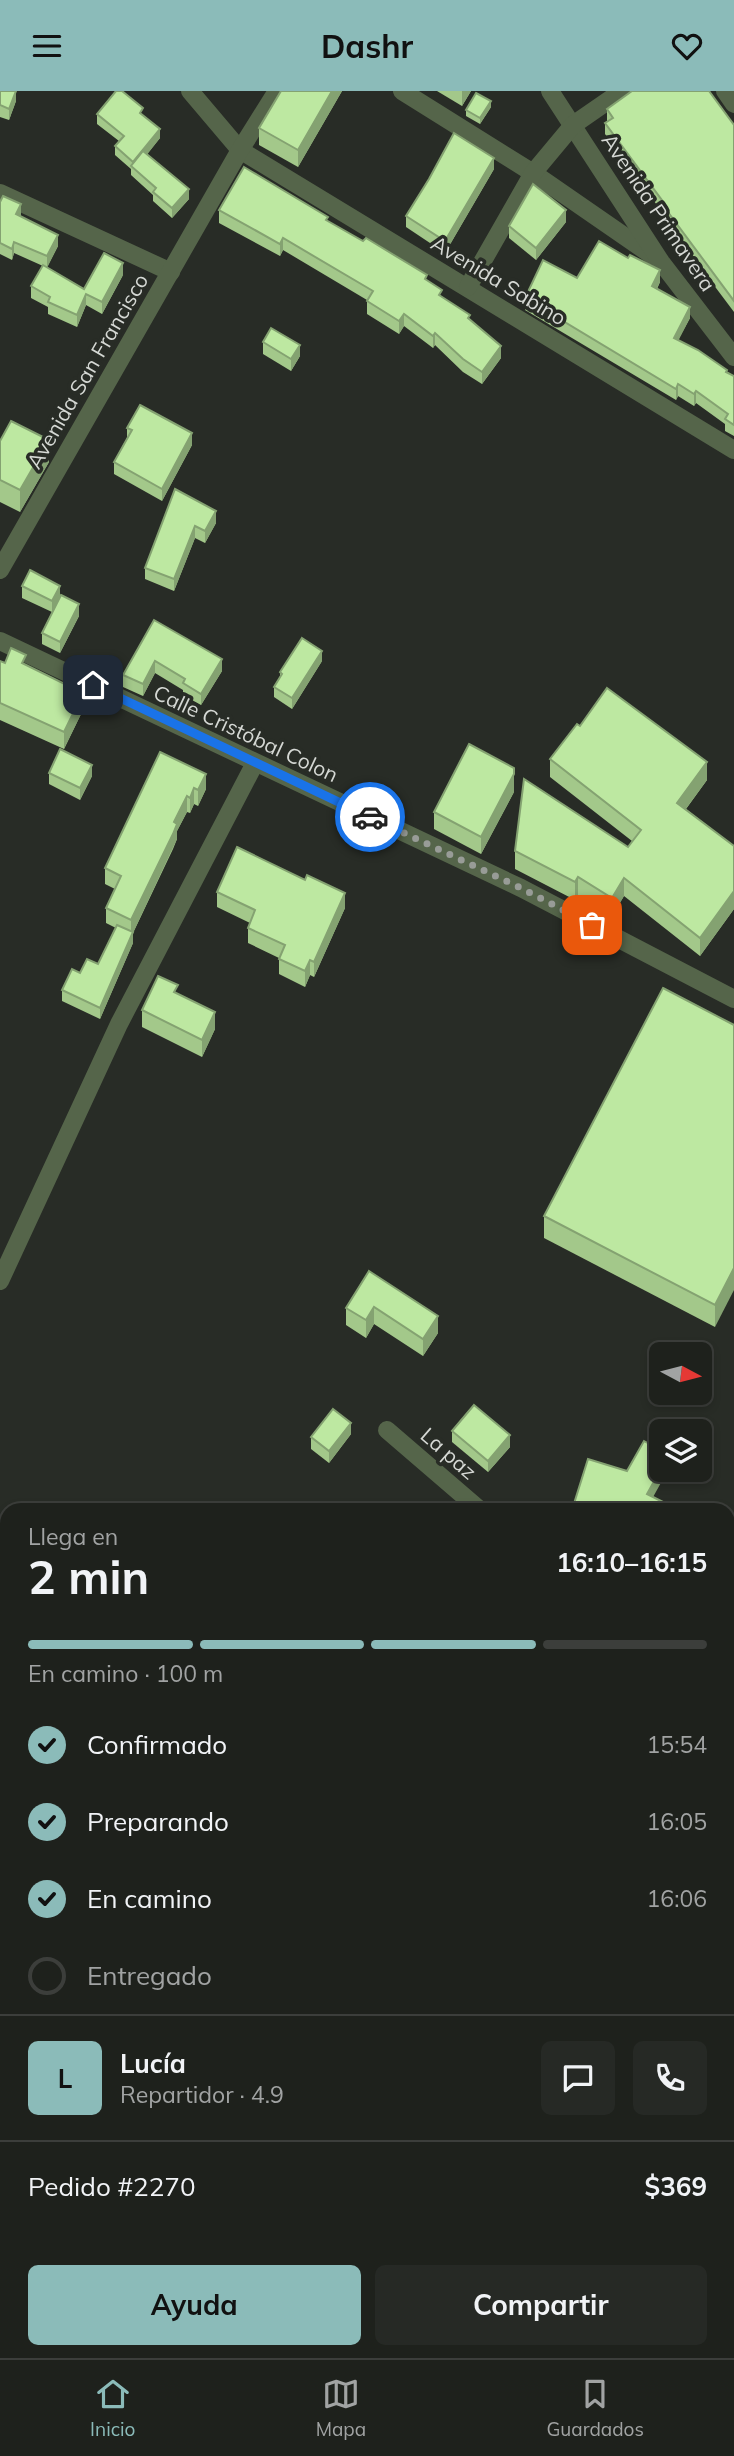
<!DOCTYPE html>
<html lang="es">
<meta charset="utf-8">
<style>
body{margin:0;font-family:Mulish,sans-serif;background:#262925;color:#f1f3f6;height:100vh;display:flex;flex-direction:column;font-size:26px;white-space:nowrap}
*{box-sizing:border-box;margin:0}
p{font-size:23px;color:#a1a3a3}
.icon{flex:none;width:38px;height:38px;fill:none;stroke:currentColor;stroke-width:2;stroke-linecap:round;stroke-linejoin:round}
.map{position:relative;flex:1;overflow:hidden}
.details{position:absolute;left:0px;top:1412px;width:735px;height:856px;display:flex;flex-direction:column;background:#1e211c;border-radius:21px 21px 0 0;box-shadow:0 4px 10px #0003,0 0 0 2px #3c3e3b}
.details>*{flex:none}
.needle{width:46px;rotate:97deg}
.tools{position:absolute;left:649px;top:1251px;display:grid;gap:14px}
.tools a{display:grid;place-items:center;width:63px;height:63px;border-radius:10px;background:#1e211c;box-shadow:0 4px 10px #0003,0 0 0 2px #3c3e3b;font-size:35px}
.pin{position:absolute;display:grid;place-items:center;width:60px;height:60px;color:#fff;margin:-30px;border-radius:14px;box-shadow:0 4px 10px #0006}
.courier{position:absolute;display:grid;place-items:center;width:70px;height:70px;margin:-35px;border:5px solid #1a73e8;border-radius:50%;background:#fff;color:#222;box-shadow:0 2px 9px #0007}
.overview em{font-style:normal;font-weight:700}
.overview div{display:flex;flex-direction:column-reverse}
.overview{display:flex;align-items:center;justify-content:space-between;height:119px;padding:0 28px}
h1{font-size:46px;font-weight:700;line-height:52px}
.bar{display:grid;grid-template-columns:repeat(4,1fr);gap:10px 7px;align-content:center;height:84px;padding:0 28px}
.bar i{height:9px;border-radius:5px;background:#3c3e3b}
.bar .on{background:#8bbbb9}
.bar p{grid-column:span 4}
.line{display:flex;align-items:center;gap:18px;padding:0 28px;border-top:2px solid #3c3e3b}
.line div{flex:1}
.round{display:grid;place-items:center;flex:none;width:74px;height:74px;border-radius:10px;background:#262925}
ol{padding:0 28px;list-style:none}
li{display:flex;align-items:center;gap:21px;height:77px}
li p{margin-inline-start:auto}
li .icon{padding:7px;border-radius:50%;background:#8bbbb9;color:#111;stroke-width:4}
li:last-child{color:#a1a3a3}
li i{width:38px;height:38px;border:4px solid #3c3e3b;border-radius:50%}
.cta{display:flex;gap:14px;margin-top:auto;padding:14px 28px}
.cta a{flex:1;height:80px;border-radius:10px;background:#8bbbb9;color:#111;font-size:28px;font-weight:700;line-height:80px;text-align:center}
.cta a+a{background:#262925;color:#f1f3f6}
header{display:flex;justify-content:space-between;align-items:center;height:91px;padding:0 28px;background:#8bbbb9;color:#111;font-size:32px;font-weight:700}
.dock{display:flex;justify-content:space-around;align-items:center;height:98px;border-top:2px solid #3c3e3b;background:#1e211c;font-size:19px;color:#a1a3a3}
.dock a{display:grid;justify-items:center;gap:4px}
.dock .on{color:#8bbbb9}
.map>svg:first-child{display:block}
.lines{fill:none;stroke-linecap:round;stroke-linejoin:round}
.minor{stroke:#55654a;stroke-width:18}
.wall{fill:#a3c88a}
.shaded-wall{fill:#84a271}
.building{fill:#bde8a1;stroke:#84a271;stroke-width:2}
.done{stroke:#989c97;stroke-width:7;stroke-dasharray:0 12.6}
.route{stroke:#1a73e8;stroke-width:9}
.labels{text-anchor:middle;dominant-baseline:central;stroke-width:7;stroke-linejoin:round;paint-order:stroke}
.street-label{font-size:21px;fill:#d5d8d4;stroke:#282c26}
</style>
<header><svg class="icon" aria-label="menu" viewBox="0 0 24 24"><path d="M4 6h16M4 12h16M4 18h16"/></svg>Dashr<svg class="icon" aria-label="heart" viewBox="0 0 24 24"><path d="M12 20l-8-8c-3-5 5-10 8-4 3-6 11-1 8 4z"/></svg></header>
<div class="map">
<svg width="734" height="2267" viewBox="0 0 734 2267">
<rect width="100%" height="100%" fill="#282c26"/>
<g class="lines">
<g class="minor">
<path d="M 190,0 L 240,59 L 734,359"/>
<path d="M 402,0 L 533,82 L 653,165"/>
<path d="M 550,0 L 661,171 L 734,266"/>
<path d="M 725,0 L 734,13"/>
<path d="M 0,102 L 171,181"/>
<path d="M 468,196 L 533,82 L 573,34 L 622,0"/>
<path d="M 0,479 L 240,59 L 277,0"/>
<path d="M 0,550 L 521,797 L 734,908"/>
<path d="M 0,1190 L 119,933 L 255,672"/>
<path d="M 387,1339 L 480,1419"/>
<path d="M 728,1626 L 734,1631"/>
<path d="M 728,1761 L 734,1756"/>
<path d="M 728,1909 L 734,1916"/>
<path d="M 728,2207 L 734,2203"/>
<path d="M 0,2236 L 7,2239"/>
<path d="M 55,2261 L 66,2267"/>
<path d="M 476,2261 L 479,2267"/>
<path d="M 674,2261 L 681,2267"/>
<path d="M 614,2267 L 629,2261"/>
</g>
</g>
<g class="wall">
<path d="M 0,0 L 16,10 L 9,29 L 0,26 Z"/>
<path d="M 281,0 L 342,0 L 298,76 L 259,54 L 259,37 Z"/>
<path d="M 437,0 L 471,0 L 462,15 Z"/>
<path d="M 491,16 L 480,33 L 466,25 L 466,19 Z"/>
<path d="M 607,18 L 734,34 L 734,221 L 662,125 L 662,121 L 605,43 L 605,32 L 607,30 Z"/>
<path d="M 97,23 L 143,24 L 160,47 L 147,63 L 189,108 L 172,127 L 153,110 L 153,104 L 131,84 L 131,78 L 115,64 L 115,55 L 119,50 L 97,33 Z"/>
<path d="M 494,78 L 445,162 L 406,136 L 406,125 L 429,88 Z"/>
<path d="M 0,111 L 21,124 L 20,125 L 58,155 L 47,176 L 84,198 L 123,184 L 102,223 L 86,214 L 77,236 L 48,223 L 48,216 L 31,207 L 31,195 L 43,175 L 14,162 L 12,169 L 0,163 Z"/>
<path d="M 219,119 L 328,130 L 427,189 L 442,206 L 470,228 L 501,267 L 482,293 L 463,281 L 435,254 L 433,257 L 404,235 L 399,243 L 367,223 L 367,209 L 283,159 L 280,165 L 219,132 Z"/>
<path d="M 566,131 L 536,169 L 509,147 L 509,135 Z"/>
<path d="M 577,187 L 660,191 L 657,198 L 690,227 L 678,249 L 734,285 L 734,345 L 725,340 L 725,333 L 696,312 L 694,315 L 678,305 L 676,309 L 525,219 L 525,207 Z"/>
<path d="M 263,251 L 300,265 L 291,280 L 263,263 Z"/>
<path d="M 127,337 L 192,354 L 162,410 L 114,383 L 114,371 L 127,347 Z"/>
<path d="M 0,350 L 49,371 L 20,421 L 0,411 Z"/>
<path d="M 175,398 L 216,432 L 205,452 L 195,447 L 174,500 L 145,488 L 145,477 Z"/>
<path d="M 22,495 L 60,505 L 79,525 L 60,562 L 42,553 L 42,542 L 52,521 L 22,507 Z"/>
<path d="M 154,529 L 222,580 L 201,614 L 183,604 L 183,599 L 155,582 L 143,605 L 123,596 L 123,584 Z"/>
<path d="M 0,570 L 5,572 L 26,574 L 83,619 L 64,658 L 0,629 Z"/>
<path d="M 322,570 L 292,618 L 274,606 L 274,596 L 280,587 L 280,581 Z"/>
<path d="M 580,635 L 707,689 L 686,718 L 734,755 L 734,818 L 700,865 L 624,805 L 612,825 L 578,804 L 575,809 L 515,778 L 515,760 L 628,756 L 632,750 L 550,686 L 550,668 Z"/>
<path d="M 160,661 L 206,698 L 198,715 L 194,713 L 190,722 L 187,721 L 177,740 L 177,748 L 173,758 L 133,842 L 133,852 L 100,928 L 62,910 L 62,899 L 80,882 L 98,873 L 116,837 L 106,832 L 106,817 L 115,798 L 105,793 L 105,777 Z"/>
<path d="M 49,682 L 92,685 L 80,709 L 49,693 Z"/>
<path d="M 514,701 L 481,763 L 434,738 L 434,721 Z"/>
<path d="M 217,801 L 345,817 L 314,886 L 310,884 L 305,896 L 279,883 L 279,867 L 248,852 L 248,837 L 250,832 L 217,816 Z"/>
<path d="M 178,903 L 215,938 L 202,966 L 142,936 L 142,919 Z"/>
<path d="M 734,934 L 715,1236 L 544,1147 L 544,1125 Z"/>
<path d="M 369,1180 L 438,1242 L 423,1265 L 374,1233 L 366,1247 L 346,1234 L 346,1217 Z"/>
<path d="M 452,1340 L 510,1356 L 488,1381 L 452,1351 Z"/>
<path d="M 351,1343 L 329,1372 L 311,1358 L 311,1346 Z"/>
<path d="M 734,1550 L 734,1585 L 728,1581 L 728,1559 Z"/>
<path d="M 734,1873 L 734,1900 L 728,1896 L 728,1879 Z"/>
<path d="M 7,2165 L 7,2216 L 0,2213 L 0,2173 Z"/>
<path d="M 153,2261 L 243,2261 L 238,2267 L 198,2267 L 190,2262 L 186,2267 L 153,2267 Z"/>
<path d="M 246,2261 L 290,2261 L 290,2264 L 287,2267 L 252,2267 Z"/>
<path d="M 351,2261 L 469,2261 L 469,2267 L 353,2267 Z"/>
<path d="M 490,2261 L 509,2261 L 498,2267 L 493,2267 Z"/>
</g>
<g class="shaded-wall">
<path d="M 16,0 L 16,10 L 9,29 L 9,18 Z"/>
<path d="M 332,0 L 342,0 L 298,76 L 298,59 Z"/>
<path d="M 462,0 L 471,0 L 462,15 Z"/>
<path d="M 491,10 L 491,16 L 480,33 L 480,27 Z"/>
<path d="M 160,38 L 160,47 L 135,79 L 133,71 Z"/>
<path d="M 494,67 L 494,78 L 445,162 L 445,150 Z"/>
<path d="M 189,98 L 189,108 L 172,127 L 172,117 Z"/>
<path d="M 21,113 L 21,124 L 16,134 L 16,123 Z"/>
<path d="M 566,119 L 566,131 L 536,169 L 536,157 Z"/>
<path d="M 58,144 L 58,155 L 47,177 L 47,165 Z"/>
<path d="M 283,147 L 283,159 L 280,165 L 280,153 Z"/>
<path d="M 14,151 L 14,162 L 12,169 L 12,158 Z"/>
<path d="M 123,172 L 123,184 L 102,223 L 102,211 Z"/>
<path d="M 660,179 L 660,191 L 652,207 L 652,195 Z"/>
<path d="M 86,203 L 86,214 L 77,236 L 77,224 Z"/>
<path d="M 690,216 L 690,227 L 674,258 L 674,247 Z"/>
<path d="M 404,223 L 404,235 L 399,243 L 399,230 Z"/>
<path d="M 435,242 L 435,254 L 433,257 L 433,245 Z"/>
<path d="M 300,254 L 300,265 L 291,280 L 291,268 Z"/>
<path d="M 501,255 L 501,267 L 482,293 L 482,281 Z"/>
<path d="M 678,293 L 678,305 L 676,309 L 676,298 Z"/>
<path d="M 696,300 L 696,312 L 694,315 L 694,303 Z"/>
<path d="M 192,342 L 192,354 L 162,410 L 162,398 Z"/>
<path d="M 49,349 L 49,371 L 20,421 L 20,399 Z"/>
<path d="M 216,420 L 216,432 L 205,452 L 205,440 Z"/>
<path d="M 195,435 L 195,447 L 174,500 L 174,488 Z"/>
<path d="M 60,495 L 60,506 L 52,522 L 52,510 Z"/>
<path d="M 79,513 L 79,525 L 60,562 L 60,551 Z"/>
<path d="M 322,560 L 322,570 L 292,618 L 292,607 Z"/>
<path d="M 222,568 L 222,580 L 201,614 L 201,603 Z"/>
<path d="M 155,570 L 155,582 L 143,605 L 143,593 Z"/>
<path d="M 83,602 L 83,619 L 64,658 L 64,641 Z"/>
<path d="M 707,671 L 707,689 L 677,730 L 677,712 Z"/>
<path d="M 92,674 L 92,685 L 80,709 L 80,697 Z"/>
<path d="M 206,683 L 206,698 L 198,715 L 198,699 Z"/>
<path d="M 514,683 L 514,701 L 481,763 L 481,746 Z"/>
<path d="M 194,697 L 194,713 L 190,722 L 190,707 Z"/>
<path d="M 187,705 L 187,721 L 177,740 L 177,748 L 133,842 L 133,852 L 100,928 L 100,917 L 131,844 L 131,829 L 174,731 Z"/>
<path d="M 578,786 L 578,804 L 575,809 L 575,791 Z"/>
<path d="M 624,787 L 624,805 L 612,825 L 612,807 Z"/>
<path d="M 734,800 L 734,818 L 700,865 L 700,847 Z"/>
<path d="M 345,802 L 345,817 L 314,886 L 314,871 Z"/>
<path d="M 310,869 L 310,884 L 305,896 L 305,880 Z"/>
<path d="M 215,921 L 215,938 L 202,966 L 202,949 Z"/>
<path d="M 734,1177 L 734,1199 L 715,1236 L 715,1214 Z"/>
<path d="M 374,1216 L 374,1233 L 366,1247 L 366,1229 Z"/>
<path d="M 438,1225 L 438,1242 L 423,1265 L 423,1248 Z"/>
<path d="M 351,1332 L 351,1343 L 329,1372 L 329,1360 Z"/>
<path d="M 510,1344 L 510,1356 L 488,1381 L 488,1370 Z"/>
<path d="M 662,1376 L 662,1379 L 668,1379 L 647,1417 L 647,1403 Z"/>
<path d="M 734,1980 L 734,1994 L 728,1999 L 728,1986 Z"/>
<path d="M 7,2057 L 7,2069 L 0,2074 L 0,2062 Z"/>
<path d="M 734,2067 L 734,2081 L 728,2086 L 728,2072 Z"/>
<path d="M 734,2161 L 734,2178 L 728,2182 L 728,2165 Z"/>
<path d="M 179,2261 L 190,2261 L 186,2267 L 174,2267 Z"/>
<path d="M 231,2261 L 243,2261 L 238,2267 L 226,2267 Z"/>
<path d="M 277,2261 L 290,2261 L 290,2264 L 287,2267 L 270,2267 Z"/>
<path d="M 463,2261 L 469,2261 L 469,2267 L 450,2267 Z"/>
<path d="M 494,2261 L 509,2261 L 498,2267 L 494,2267 Z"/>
<path d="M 562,2261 L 570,2261 L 562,2265 Z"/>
</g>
<g class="building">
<path d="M 0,0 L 16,0 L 9,18 L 0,14 Z"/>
<path d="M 116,0 L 122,0 L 143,17 L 140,22 L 160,38 L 133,71 L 115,55 L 124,45 L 97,23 Z"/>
<path d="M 281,0 L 332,0 L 298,59 L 259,37 Z"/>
<path d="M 632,0 L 709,0 L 734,34 L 734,210 L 662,113 L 664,112 L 605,32 L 613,27 L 607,18 Z"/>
<path d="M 476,2 L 491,10 L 480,27 L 466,19 Z"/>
<path d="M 454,42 L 494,67 L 445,150 L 406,125 L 429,88 Z"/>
<path d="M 143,60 L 189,98 L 172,117 L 153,101 L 156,97 L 131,75 Z"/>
<path d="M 244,76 L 328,126 L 326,129 L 363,150 L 366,147 L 427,184 L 425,188 L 442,199 L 439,204 L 470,224 L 468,227 L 501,255 L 482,281 L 463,268 L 435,242 L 433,245 L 404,223 L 399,230 L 367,210 L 373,200 L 283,147 L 280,153 L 219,119 Z"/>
<path d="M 533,93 L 566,119 L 536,157 L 509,135 Z"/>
<path d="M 3,105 L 21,113 L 16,123 L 58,144 L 47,165 L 14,151 L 12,158 L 0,152 L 0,111 Z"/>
<path d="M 599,150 L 628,167 L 630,164 L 660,179 L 652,195 L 690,216 L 674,247 L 698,259 L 727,279 L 726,281 L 734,285 L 734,334 L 725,328 L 728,323 L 696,300 L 694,303 L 678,293 L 676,298 L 525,207 L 543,169 L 577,187 Z"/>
<path d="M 104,162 L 123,172 L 102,211 L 86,203 L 77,224 L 48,211 L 50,206 L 31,195 L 43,174 L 84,198 Z"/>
<path d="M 271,237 L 300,254 L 291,268 L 263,251 Z"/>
<path d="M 140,314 L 192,342 L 162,398 L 114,371 L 132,339 L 127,337 Z"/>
<path d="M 11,330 L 49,349 L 20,399 L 0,389 L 0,350 Z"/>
<path d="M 175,398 L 216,420 L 205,440 L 195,435 L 174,488 L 145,477 Z"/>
<path d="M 30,479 L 60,495 L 52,510 L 22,495 Z"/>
<path d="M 61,504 L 79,513 L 60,551 L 42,542 Z"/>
<path d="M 154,529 L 222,568 L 201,603 L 183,592 L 185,588 L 155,570 L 143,593 L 123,584 Z"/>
<path d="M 302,547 L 322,560 L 292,607 L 274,596 L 282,583 L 280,581 Z"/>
<path d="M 11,557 L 26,564 L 22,572 L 83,602 L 64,641 L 0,612 L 0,570 L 5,572 Z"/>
<path d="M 607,597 L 707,671 L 677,712 L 734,755 L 734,800 L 700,847 L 624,787 L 612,807 L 578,786 L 575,791 L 515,760 L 524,688 L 628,756 L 641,739 L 550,668 L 577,633 L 580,635 Z"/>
<path d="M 469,653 L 514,677 L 514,683 L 481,746 L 434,721 Z"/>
<path d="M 60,658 L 92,674 L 80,697 L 49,682 Z"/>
<path d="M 160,661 L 206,683 L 198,699 L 194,697 L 190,707 L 187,705 L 174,731 L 177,733 L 173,743 L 131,829 L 106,817 L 121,785 L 105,777 Z"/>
<path d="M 237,756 L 305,789 L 307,784 L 345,802 L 314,871 L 310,869 L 305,880 L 279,868 L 285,854 L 248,837 L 255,819 L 217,801 Z"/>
<path d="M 117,834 L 133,841 L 100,917 L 62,899 L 72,878 L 80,882 L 87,868 L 98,873 Z"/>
<path d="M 158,885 L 178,894 L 174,901 L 215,921 L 202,949 L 142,919 Z"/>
<path d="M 663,897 L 734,934 L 734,1177 L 715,1214 L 544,1125 Z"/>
<path d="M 369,1180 L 438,1225 L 423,1248 L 374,1216 L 366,1229 L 346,1217 Z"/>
<path d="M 474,1314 L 510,1344 L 488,1370 L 452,1340 Z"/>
<path d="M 333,1318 L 351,1332 L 329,1360 L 311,1346 Z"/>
<path d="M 644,1350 L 662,1360 L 662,1376 L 647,1403 L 663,1411 L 658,1419 L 572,1419 L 588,1368 L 627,1380 Z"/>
<path d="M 734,1550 L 734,1569 L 728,1565 L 728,1559 Z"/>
<path d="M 734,1873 L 734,1883 L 728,1879 Z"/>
<path d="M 728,1939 L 734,1945 L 734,1980 L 728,1986 Z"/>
<path d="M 734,1993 L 734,2067 L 728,2072 L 728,1997 Z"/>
<path d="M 1,2031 L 7,2040 L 7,2057 L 0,2062 Z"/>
<path d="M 728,2143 L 734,2151 L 734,2161 L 728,2165 Z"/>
<path d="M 4,2163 L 7,2165 L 7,2199 L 0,2196 L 0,2173 Z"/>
<path d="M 167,2261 L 179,2261 L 174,2267 Z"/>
<path d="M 212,2261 L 231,2261 L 226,2267 L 220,2267 Z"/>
<path d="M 262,2261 L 277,2261 L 270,2267 L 267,2267 Z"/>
<path d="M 358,2261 L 463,2261 L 450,2267 L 435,2267 L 435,2266 L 431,2267 L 361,2267 Z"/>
<path d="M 637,2261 L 646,2261 L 650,2267 L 630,2267 L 629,2265 Z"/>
</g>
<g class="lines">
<path class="done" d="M 370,726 L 521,797 L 592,834"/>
<path class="route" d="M 93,594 L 370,726"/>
</g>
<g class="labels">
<g class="street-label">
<text transform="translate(659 121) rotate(56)">Avenida Primavera</text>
<text transform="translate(499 189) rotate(31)">Avenida Sabino</text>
<text transform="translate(87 280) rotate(-60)">Avenida San Francisco</text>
<text transform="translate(246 642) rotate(25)">Calle Cristóbal Colon</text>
<text transform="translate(449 1362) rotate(41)">La paz</text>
</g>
</g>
</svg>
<div class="tools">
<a><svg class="needle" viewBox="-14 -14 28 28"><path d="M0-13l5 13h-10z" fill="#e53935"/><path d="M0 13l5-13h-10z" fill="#a1a3a3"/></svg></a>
<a><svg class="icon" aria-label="layers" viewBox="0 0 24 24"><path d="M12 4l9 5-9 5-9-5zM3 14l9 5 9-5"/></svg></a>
</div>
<div class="pin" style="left:592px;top:834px;background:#ea580c"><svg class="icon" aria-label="bag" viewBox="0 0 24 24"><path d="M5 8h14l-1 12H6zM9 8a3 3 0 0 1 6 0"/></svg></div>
<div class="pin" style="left:93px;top:594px;background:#1f2937"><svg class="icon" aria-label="home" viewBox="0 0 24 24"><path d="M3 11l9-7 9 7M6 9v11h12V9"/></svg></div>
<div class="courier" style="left:370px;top:726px"><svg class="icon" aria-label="car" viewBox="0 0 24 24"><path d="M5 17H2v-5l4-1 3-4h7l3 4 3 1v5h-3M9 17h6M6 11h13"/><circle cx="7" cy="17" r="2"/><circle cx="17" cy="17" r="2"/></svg></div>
<section class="details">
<div class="overview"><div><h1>2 min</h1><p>Llega en</p></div><em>16:10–16:15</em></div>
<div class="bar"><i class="on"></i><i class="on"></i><i class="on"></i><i></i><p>En camino · 100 m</p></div>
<ol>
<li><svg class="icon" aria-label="check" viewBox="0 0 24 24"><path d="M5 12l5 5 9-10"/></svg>Confirmado<p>15:54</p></li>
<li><svg class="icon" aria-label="check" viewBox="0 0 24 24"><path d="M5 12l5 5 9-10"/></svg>Preparando<p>16:05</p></li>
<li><svg class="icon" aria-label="check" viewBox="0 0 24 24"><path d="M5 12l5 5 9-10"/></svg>En camino<p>16:06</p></li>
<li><i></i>Entregado</li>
</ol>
<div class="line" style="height:126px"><b class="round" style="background:#8bbbb9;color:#111">L</b><div><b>Lucía</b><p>Repartidor · 4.9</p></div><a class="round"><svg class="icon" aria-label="chat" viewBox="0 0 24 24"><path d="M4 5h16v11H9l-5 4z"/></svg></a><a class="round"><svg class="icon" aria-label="phone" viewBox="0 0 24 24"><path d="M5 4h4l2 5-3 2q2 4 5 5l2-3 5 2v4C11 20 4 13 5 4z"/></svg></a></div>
<div class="line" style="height:91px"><div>Pedido #2270</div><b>$369</b></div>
<div class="cta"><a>Ayuda</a><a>Compartir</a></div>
</section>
</div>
<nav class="dock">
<a class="on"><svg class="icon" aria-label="home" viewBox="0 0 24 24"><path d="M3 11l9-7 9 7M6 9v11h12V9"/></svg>Inicio</a>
<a><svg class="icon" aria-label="map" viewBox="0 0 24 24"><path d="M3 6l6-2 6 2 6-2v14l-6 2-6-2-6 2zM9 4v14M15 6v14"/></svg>Mapa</a>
<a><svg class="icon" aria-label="saved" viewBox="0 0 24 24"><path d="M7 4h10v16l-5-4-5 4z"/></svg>Guardados</a>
</nav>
